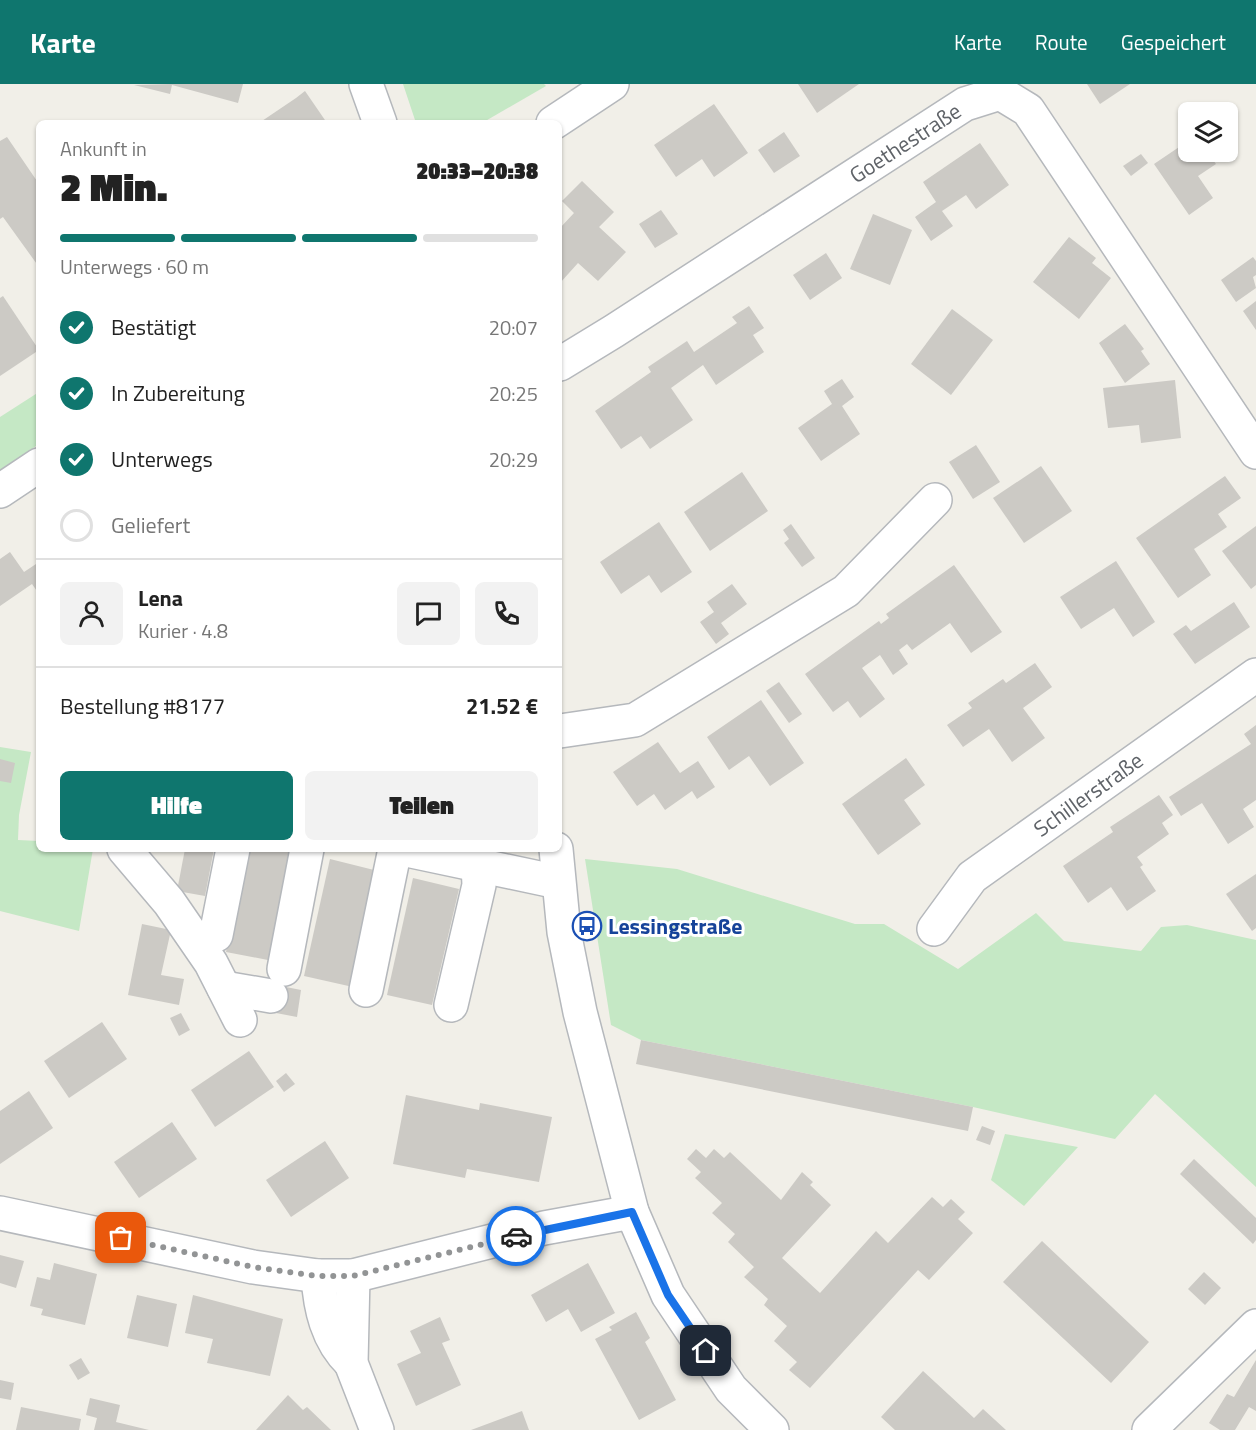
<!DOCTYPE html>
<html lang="de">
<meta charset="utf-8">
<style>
body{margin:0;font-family:"Titillium Web",sans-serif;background:#f2f2f2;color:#222;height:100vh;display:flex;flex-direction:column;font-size:22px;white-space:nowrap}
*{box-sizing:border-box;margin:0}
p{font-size:20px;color:#767676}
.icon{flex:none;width:33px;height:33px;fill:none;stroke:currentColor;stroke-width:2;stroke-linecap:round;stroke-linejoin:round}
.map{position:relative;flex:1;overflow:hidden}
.details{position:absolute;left:36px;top:36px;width:526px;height:732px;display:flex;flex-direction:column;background:#fff;border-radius:9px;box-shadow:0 2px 4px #0004}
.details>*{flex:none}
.controls{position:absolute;left:1178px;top:18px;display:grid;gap:12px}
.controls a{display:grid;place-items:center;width:60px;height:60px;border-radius:9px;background:#fff;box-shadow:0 2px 4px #0004;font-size:30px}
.pin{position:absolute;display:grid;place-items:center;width:51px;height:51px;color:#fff;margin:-26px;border-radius:12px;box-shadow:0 3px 9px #0006}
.courier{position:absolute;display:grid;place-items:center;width:60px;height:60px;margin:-30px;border:4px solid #1a73e8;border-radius:50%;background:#fff;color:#222;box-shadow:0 2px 8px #0007}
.head em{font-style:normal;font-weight:800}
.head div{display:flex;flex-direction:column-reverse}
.head{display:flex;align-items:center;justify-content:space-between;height:102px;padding:0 24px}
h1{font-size:39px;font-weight:800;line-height:45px}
.bar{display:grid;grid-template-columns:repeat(4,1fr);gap:9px 6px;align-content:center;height:72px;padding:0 24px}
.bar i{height:8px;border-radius:4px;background:#e0e0e0}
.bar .active{background:#0f766e}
.bar p{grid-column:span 4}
.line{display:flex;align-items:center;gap:15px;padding:0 24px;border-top:2px solid #e0e0e0}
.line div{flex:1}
.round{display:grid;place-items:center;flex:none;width:63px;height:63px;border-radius:9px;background:#f2f2f2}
ol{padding:0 24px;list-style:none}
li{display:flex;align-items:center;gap:18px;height:66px}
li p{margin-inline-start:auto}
li .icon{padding:6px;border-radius:50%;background:#0f766e;color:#fff;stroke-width:4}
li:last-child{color:#767676}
li i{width:33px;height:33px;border:3px solid #e0e0e0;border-radius:50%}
.button{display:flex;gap:12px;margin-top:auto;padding:12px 24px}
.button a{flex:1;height:69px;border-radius:9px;background:#0f766e;color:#fff;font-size:24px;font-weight:800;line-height:69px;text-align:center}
.button a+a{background:#f2f2f2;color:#222}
header{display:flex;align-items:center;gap:36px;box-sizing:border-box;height:84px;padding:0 30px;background:#0f766e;color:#fff}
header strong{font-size:28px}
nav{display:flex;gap:33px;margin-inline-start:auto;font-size:21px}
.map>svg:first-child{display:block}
.green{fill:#c5e8c5}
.building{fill:#cccac5}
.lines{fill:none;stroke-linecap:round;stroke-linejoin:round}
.minor-casing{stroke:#b5b8bc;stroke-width:36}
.minor{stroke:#fff;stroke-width:33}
.done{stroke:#929495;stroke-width:6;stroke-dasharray:0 10.8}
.route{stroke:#1a73e8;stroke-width:8}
.labels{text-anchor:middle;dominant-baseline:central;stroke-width:6;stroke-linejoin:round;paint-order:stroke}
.street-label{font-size:22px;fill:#5f6368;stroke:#fff}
.transit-label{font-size:22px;font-weight:bold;fill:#164399;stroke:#fff;text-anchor:start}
</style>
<header>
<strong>Karte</strong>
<nav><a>Karte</a><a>Route</a><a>Gespeichert</a></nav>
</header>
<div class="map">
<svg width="1256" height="1346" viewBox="0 0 1256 1346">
<rect width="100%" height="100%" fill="#f1efe8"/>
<g class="green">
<path d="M 403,0 L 544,0 L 546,2 L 482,39 L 416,39 Z"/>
<path d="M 39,308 L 39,360 L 0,386 L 0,333 Z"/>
<path d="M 0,663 L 31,668 L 19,731 L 18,756 L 39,757 L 39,765 L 93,765 L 79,847 L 0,827 Z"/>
<path d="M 585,775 L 677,785 L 855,840 L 884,840 L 958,885 L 1036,829 L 1064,857 L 1141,867 L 1161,843 L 1187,841 L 1256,856 L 1256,1103 L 1155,1010 L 1115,1055 L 973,1023 L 641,956 L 611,941 Z"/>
<path d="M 1005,1050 L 1078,1063 L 1024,1122 L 991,1096 Z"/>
</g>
<g class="building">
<path d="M 170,0 L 243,0 L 238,19 L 172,1 L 170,10 L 134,1 Z"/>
<path d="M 798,0 L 859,0 L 817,29 Z"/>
<path d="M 1087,0 L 1130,0 L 1100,20 Z"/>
<path d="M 305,7 L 327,39 L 259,39 L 296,14 Z"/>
<path d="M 714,20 L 748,69 L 714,93 L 702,75 L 676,93 L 654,61 Z"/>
<path d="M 784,48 L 800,72 L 774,89 L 758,66 Z"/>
<path d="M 7,53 L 39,100 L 39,183 L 3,133 L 0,135 L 0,57 Z"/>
<path d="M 1188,57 L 1188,68 L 1207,68 L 1216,80 L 1198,92 L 1213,114 L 1189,131 L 1154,80 Z"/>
<path d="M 980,59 L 1009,101 L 976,125 L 966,111 L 942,127 L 953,142 L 931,157 L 915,133 L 936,118 L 923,98 Z"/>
<path d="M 1141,70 L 1148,79 L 1131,92 L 1123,82 Z"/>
<path d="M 582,97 L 614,128 L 599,143 L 626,168 L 598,197 L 578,179 L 560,199 L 560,144 L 574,129 L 562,117 Z"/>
<path d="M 661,126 L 678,150 L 655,164 L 639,140 Z"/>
<path d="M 873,130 L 912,146 L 890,201 L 850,185 Z"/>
<path d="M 1069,153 L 1096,174 L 1092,179 L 1111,194 L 1079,235 L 1033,198 Z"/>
<path d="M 826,169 L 842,194 L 810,216 L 793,191 Z"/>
<path d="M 1253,173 L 1256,177 L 1256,191 L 1253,193 L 1256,204 L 1236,218 L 1221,196 Z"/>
<path d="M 3,212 L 39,266 L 0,292 L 0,214 Z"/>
<path d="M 1256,217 L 1256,246 L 1243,227 Z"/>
<path d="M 749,222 L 764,244 L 753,251 L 764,268 L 716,301 L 703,281 L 671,304 L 693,336 L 650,365 L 641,352 L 621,365 L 595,327 L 651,288 L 648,283 L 687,257 L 694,268 L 737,239 L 732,233 Z"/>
<path d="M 952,225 L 993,256 L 951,311 L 911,280 Z"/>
<path d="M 1125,240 L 1144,265 L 1141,267 L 1150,280 L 1125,299 L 1099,259 Z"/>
<path d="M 842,295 L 854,313 L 842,322 L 860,350 L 821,377 L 798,344 L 832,320 L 824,307 Z"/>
<path d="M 1175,296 L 1181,354 L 1141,359 L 1139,341 L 1108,344 L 1103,304 Z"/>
<path d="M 976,361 L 1000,398 L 973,415 L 949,378 Z"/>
<path d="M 1041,382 L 1072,427 L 1024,459 L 993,414 Z"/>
<path d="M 742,388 L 768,427 L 710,467 L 684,428 Z"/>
<path d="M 1225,392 L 1241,414 L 1218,430 L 1227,443 L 1194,465 L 1211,491 L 1178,514 L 1136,454 Z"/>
<path d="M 659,438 L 692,488 L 661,509 L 649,491 L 621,510 L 600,478 Z"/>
<path d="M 791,440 L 815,474 L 802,483 L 784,459 L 789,455 L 783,446 Z"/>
<path d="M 1256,442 L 1256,501 L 1251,505 L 1222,467 Z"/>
<path d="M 10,468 L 24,488 L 39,478 L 39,510 L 32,500 L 0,522 L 0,475 Z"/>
<path d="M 1116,477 L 1155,538 L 1133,553 L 1114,524 L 1081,545 L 1060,513 Z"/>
<path d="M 954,481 L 1002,548 L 971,569 L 950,539 L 912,566 L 907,560 L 899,566 L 908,580 L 893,591 L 880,571 L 862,584 L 885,615 L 860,634 L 848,617 L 833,628 L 805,590 L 879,537 L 881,540 L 889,534 L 886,530 Z"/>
<path d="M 732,500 L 747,520 L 721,539 L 729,550 L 716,560 L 700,538 L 714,528 L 707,518 Z"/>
<path d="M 1234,518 L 1250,543 L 1195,580 L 1173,550 L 1186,541 L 1191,547 Z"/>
<path d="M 1035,579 L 1052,603 L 1023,624 L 1045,654 L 1012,678 L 989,645 L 963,663 L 947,641 L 972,624 L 968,619 L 1003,595 L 1006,599 Z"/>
<path d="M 779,598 L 802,630 L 789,639 L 766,607 Z"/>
<path d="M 761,616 L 804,679 L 770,702 L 749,672 L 729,686 L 707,653 Z"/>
<path d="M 1256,641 L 1256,716 L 1243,725 L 1254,743 L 1228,760 L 1202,719 L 1181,732 L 1169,713 L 1251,660 L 1244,650 Z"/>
<path d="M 658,658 L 680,689 L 698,677 L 715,703 L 697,715 L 692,707 L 665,726 L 654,710 L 637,722 L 613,688 Z"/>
<path d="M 906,674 L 925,701 L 904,716 L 921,740 L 878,771 L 842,720 Z"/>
<path d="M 0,675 L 15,679 L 11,699 L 0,697 Z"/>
<path d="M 1159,711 L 1173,731 L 1162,739 L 1169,750 L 1137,773 L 1143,781 L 1140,783 L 1156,807 L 1127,827 L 1111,803 L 1088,819 L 1063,782 L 1113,748 L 1110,743 Z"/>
<path d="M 185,765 L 214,765 L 205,812 L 177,807 Z"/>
<path d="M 247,765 L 295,765 L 273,877 L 226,868 Z"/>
<path d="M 330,775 L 378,787 L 353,903 L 304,892 Z"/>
<path d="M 1256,790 L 1256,844 L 1252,847 L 1226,810 Z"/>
<path d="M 413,794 L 459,805 L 432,921 L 387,911 Z"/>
<path d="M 142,840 L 171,846 L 161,891 L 184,895 L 179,921 L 128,911 Z"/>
<path d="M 281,902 L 301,906 L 297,933 L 276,929 Z"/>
<path d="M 181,929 L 190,946 L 179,952 L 170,934 Z"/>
<path d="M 102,938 L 127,975 L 69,1014 L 44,977 Z"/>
<path d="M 641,956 L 973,1023 L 968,1047 L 636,980 Z"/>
<path d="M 249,967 L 274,1003 L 215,1043 L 191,1006 Z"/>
<path d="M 286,989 L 295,1000 L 284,1008 L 276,997 Z"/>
<path d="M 29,1007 L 53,1044 L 0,1080 L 0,1027 Z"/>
<path d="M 406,1011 L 479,1026 L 480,1019 L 552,1033 L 539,1098 L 467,1085 L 465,1094 L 393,1080 Z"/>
<path d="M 172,1038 L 197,1075 L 139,1114 L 114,1078 Z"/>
<path d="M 982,1042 L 995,1047 L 990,1061 L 976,1056 Z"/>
<path d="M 325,1057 L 349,1094 L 291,1133 L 266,1096 Z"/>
<path d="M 696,1065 L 706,1074 L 714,1065 L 724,1074 L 730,1068 L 781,1116 L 802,1088 L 813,1098 L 810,1101 L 831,1121 L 782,1174 L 820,1209 L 876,1147 L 888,1159 L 932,1113 L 943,1123 L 951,1115 L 965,1128 L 958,1135 L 973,1149 L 929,1196 L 918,1186 L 810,1304 L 789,1286 L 797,1278 L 774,1257 L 787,1242 L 764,1221 L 768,1215 L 744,1193 L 754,1183 L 728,1158 L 735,1150 L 712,1129 L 722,1119 L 695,1094 L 701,1088 L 687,1075 Z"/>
<path d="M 1194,1075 L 1256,1134 L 1256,1156 L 1253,1160 L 1180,1090 Z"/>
<path d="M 1042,1157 L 1149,1258 L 1111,1299 L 1003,1198 Z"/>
<path d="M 0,1171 L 24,1177 L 16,1204 L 0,1199 Z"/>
<path d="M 54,1179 L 97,1190 L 85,1241 L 41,1231 L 43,1225 L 30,1222 L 37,1193 L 50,1196 Z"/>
<path d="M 588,1179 L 615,1229 L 581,1248 L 568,1225 L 546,1238 L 531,1211 Z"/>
<path d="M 1204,1188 L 1221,1204 L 1205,1221 L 1188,1205 Z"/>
<path d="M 137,1211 L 177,1220 L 168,1263 L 127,1254 Z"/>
<path d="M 193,1211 L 283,1235 L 270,1292 L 207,1279 L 213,1255 L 185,1249 Z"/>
<path d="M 636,1228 L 650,1254 L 645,1258 L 676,1316 L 639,1336 L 595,1255 L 612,1246 L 609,1243 Z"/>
<path d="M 440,1233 L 450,1256 L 442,1259 L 461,1301 L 416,1322 L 397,1280 L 421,1269 L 410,1247 Z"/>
<path d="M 81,1274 L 90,1289 L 78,1296 L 69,1281 Z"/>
<path d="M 1256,1276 L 1256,1327 L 1249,1323 L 1235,1346 L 1220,1346 L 1209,1339 L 1227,1310 L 1234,1313 Z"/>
<path d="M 923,1287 L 974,1334 L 983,1325 L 1006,1346 L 895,1346 L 881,1333 Z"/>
<path d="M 0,1296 L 14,1299 L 11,1316 L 0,1314 Z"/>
<path d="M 288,1311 L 303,1326 L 307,1323 L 331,1346 L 256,1346 Z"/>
<path d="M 90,1314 L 120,1321 L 116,1338 L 149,1346 L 94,1346 L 97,1334 L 86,1331 Z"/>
<path d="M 21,1323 L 81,1335 L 79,1346 L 16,1346 Z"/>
<path d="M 522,1327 L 529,1346 L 471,1346 Z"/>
</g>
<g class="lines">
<g class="minor-casing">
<g id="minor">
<path d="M 366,0 L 380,39"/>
<path d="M 553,39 L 612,0"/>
<path id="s1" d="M 560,280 L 614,247 L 965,20 L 1000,9 L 1028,26 L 1256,368"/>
<path d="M 0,407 L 39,381"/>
<path d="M 560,647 L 635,636 L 846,507 L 935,416"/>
<path d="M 124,765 L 169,818 L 211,879 L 240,936"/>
<path d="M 402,765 L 558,798"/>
<path d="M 556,765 L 564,848 L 580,928 L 632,1128 L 668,1211 L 731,1305 L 772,1346"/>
<path id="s2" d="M 934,845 L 972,793 L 1256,591"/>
<path d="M 216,851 L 233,765"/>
<path d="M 284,885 L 307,765"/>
<path d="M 224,904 L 271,912"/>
<path d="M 366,906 L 395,765"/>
<path d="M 451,921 L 479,801 L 478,781"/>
<path d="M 0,1129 L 253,1183 L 318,1192 L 353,1192 L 544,1144 L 632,1128"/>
<path d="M 318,1192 C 320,1224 327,1256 351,1279"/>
<path d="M 353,1192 L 351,1279 L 377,1346"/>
<path d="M 1149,1346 L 1256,1242"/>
</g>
</g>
<use href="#minor" class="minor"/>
</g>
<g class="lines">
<path class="done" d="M 121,1154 L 253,1183 L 318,1192 L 353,1192 L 516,1152"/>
<path class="route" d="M 516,1152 L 632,1128 L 668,1211 L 706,1267"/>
</g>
<defs>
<g id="bus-ring" transform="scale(1.5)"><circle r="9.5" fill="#fff" stroke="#1a4fb4" stroke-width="1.5"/><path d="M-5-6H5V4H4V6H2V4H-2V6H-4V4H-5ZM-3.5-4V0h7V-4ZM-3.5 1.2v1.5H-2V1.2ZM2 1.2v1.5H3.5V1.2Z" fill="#1a4fb4"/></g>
</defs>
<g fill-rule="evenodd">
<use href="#bus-ring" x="587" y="842"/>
</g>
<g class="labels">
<g class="street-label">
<text stroke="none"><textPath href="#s1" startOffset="410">Goethestraße</textPath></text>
<text stroke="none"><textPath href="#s2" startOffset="207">Schillerstraße</textPath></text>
</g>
<g class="transit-label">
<text x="608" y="842">Lessingstraße</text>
</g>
</g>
</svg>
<div class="controls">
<a><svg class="icon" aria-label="layers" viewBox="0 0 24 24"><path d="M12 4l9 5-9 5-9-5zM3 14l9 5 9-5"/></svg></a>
</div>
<div class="pin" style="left:121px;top:1154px;background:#ea580c"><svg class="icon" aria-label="bag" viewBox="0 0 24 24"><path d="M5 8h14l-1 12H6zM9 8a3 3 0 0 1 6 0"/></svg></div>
<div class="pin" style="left:706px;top:1267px;background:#1f2937"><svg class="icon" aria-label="home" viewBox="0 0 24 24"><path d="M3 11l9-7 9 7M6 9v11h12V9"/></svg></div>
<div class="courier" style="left:516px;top:1152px"><svg class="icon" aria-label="car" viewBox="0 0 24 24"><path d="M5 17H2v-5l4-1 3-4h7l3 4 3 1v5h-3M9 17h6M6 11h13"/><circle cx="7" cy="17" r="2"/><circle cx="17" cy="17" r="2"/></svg></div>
<section class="details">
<div class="head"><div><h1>2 Min.</h1><p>Ankunft in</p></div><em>20:33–20:38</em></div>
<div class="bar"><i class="active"></i><i class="active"></i><i class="active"></i><i></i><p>Unterwegs · 60 m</p></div>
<ol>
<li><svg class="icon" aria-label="check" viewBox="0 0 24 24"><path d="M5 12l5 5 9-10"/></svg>Bestätigt<p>20:07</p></li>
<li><svg class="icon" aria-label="check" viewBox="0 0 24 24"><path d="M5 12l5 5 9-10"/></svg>In Zubereitung<p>20:25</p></li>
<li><svg class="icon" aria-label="check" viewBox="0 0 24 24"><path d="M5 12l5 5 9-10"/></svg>Unterwegs<p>20:29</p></li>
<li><i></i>Geliefert</li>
</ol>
<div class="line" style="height:108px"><a class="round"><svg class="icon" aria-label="person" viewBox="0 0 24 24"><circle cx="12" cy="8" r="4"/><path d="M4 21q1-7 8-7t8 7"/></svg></a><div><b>Lena</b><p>Kurier · 4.8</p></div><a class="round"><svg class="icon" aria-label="chat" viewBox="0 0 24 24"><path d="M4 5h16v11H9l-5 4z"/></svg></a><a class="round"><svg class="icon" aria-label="phone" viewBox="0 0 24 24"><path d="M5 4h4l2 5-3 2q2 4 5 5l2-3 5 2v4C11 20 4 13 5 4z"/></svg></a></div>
<div class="line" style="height:78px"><div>Bestellung #8177</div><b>21.52 €</b></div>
<div class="button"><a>Hilfe</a><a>Teilen</a></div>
</section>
</div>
